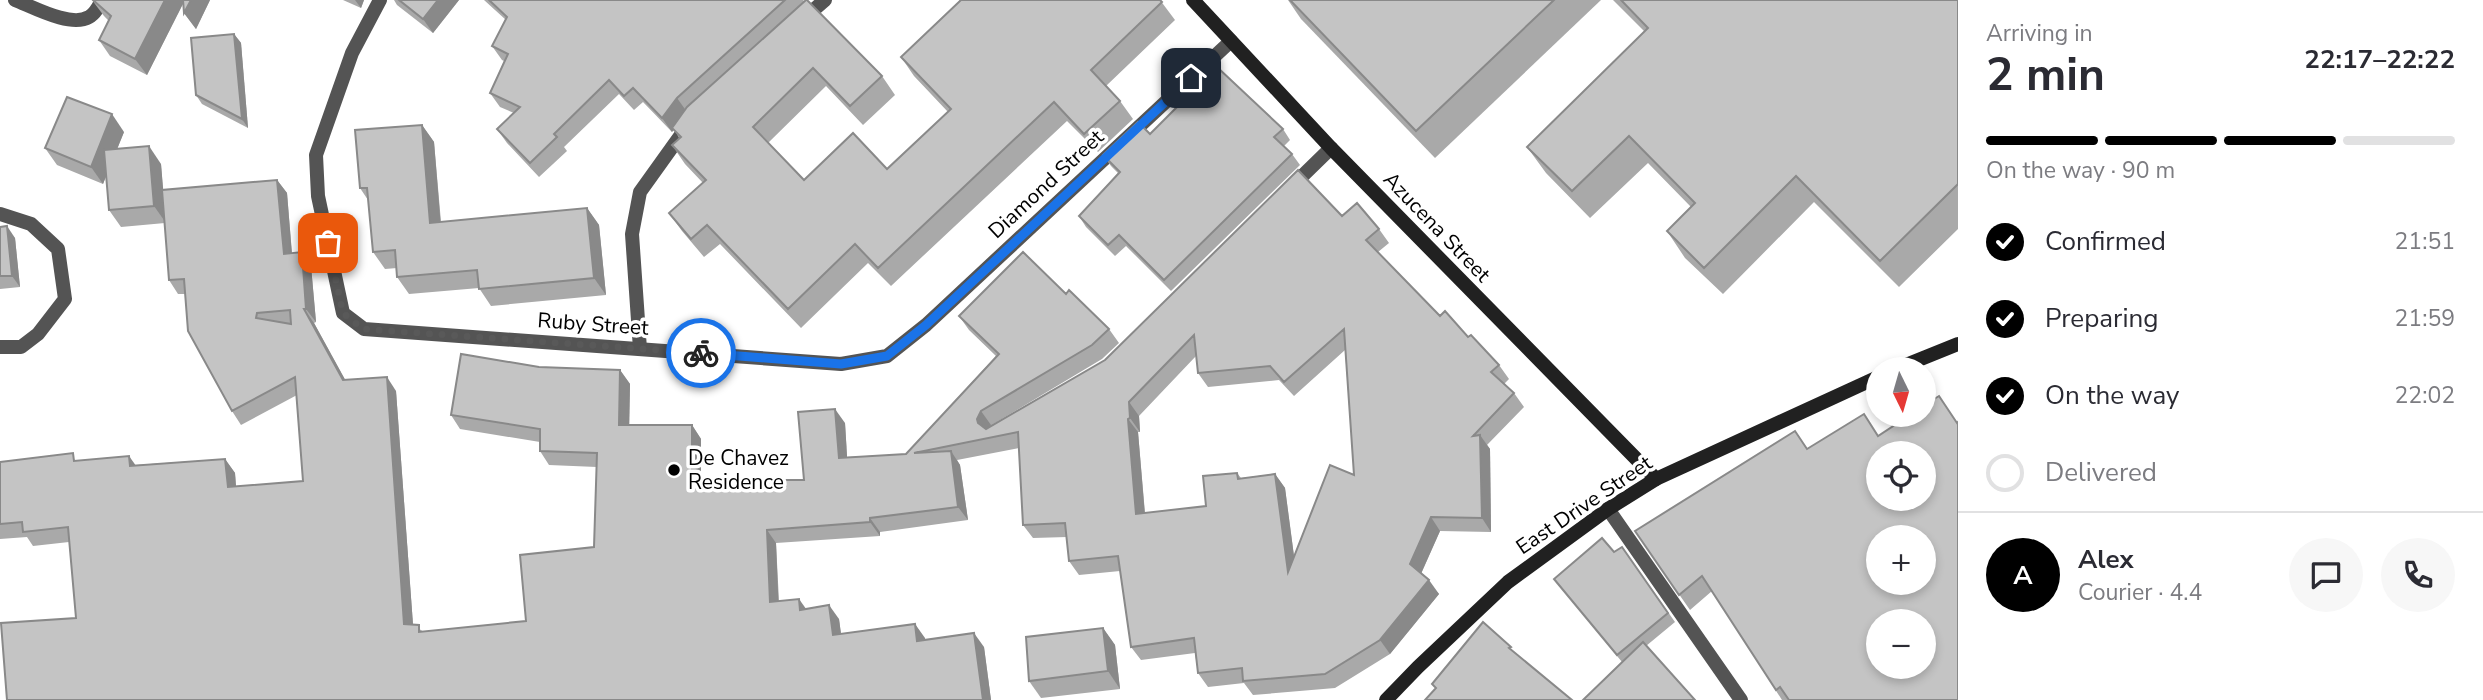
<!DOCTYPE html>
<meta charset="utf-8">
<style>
body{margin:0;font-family:"Nunito Sans",sans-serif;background:#f7f7f7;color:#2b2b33;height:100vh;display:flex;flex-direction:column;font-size:26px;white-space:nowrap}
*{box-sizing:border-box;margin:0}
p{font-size:23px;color:#7c7c81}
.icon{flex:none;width:38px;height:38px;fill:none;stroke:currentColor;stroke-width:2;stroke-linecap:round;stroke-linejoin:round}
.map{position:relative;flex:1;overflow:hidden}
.details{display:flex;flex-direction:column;background:#fff;width:525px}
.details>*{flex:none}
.needle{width:46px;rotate:175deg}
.controls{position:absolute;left:1866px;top:357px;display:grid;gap:14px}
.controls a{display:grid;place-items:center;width:70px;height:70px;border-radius:50%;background:#fff;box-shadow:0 4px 10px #0003;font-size:35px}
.pin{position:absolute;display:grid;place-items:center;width:60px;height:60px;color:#fff;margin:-30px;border-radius:14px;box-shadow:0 4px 10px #0006}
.courier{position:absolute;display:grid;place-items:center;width:70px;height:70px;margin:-35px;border:5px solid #1a73e8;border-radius:50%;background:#fff;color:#222;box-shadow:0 2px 9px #0007}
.overview em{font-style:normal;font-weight:700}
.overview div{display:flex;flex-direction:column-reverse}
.overview{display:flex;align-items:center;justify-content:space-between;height:119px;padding:0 28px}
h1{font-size:46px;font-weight:700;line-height:52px}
.bar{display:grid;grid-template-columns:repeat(4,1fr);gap:10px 7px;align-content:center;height:84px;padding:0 28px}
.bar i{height:9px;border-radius:5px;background:#e1e1e2}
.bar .on{background:#000}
.bar p{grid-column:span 4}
.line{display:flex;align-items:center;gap:18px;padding:0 28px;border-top:2px solid #e1e1e2}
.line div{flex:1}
.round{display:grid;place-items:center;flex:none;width:74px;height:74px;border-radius:37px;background:#f7f7f7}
ol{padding:0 28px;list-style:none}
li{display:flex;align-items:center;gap:21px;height:77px}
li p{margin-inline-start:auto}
li .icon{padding:7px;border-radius:50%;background:#000;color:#fff;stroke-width:4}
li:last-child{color:#7c7c81}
li i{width:38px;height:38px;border:4px solid #e1e1e2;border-radius:50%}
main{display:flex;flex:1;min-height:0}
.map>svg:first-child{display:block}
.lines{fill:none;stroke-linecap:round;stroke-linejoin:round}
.street{stroke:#545454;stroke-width:14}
.secondary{stroke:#212121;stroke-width:14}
.wall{fill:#a9a9a9;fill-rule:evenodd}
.shaded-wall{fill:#898989}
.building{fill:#c4c4c4;stroke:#898989;stroke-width:2;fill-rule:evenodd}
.done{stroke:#595959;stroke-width:7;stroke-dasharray:0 12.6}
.route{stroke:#1a73e8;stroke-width:9}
.poi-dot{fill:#000;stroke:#fff;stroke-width:2.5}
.labels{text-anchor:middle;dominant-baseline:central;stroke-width:7;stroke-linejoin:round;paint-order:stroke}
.street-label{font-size:21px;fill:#000;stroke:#fff}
.poi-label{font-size:21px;fill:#000;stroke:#fff;text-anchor:start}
</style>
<main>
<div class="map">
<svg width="1958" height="700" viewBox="0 0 1958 700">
<rect width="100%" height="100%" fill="#fff"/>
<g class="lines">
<g class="street">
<path d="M 15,0 C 33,7 71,28 89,17 C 95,14 99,6 102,0"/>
<path d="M 380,0 L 352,53 L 316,155 L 318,196 L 343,313 L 364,329 L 841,364 L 887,356 L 926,325 L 1231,41"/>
<path d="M 802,20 L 825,0"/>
<path d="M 1291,187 L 1331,148"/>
<path d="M 0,214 L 31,224 L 58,249 L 65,299 L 38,334 L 21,347 L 0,347"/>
<path d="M 640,349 L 632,234 L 640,192 L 683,132"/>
<path d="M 1608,509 L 1741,700"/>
</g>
<g class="secondary">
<path d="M 1193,0 L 1331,148 L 1656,479"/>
<path d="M 1896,369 L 1958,344"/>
<path d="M 1386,700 L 1418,667 L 1508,582 L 1608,509 L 1656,479 L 1878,377"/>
</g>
</g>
<g class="wall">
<path d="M 92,0 L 210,0 L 196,29 L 184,13 L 183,3 L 147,75 L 110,56 L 99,40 L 109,21 L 104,16 Z"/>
<path d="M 343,0 L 364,0 L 361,8 Z"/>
<path d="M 394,0 L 459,0 L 433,33 L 397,5 Z"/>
<path d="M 484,0 L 803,0 L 882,76 L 895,95 L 863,125 L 826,86 L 768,143 L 804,180 L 887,169 L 948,112 L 914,76 L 901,57 L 960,1 L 959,0 L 1160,0 L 1175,20 L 1106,86 L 1120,101 L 1133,119 L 1098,152 L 1067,121 L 891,286 L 868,263 L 801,328 L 720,244 L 704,257 L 682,231 L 669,213 L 703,183 L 685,164 L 672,145 L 679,138 L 674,129 L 672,132 L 643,102 L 634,110 L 619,94 L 564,147 L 567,151 L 539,177 L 507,143 L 497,129 L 514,113 L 500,107 L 490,93 L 504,61 L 502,60 L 492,46 L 506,20 Z"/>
<path d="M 1288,0 L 1601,0 L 1435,158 L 1301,19 Z"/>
<path d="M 1613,0 L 1958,0 L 1958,229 L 1899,287 L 1814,202 L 1723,294 L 1685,258 L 1667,231 L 1691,207 L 1648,163 L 1590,218 L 1546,173 L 1527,147 L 1645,32 Z"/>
<path d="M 234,34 L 241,43 L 248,128 L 202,104 L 196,95 Z"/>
<path d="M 422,125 L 434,142 L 441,222 L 587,208 L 599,225 L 606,295 L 491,306 L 479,288 L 409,294 L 397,277 L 397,268 L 385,269 L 373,252 L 368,200 L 360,188 Z"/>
<path d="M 1283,129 L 1290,140 L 1284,146 L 1292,154 L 1300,165 L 1171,291 L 1126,246 L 1115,256 L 1086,227 L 1079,216 L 1118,173 L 1111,166 L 1103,155 L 1150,134 Z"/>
<path d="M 124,132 L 117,149 L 161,164 L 163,190 L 277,180 L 287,193 L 292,253 L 311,266 L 316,322 L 314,323 L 345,380 L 396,391 L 413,625 L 424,632 L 526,621 L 594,547 L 597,467 L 549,465 L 540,451 L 540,442 L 460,429 L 451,415 L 539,367 L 620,370 L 630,384 L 629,425 L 692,425 L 701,439 L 701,480 L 804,480 L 845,423 L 847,457 L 906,454 L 996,356 L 969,330 L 959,316 L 1066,294 L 1109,329 L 1119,343 L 1102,359 L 990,426 L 1105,360 L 1342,216 L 1379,229 L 1389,243 L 1378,252 L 1440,316 L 1468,337 L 1499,365 L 1509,379 L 1504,384 L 1514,393 L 1524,407 L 1487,445 L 1490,449 L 1491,532 L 1440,531 L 1421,574 L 1439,594 L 1390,654 L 1335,688 L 1253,695 L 1244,683 L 1208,687 L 1198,673 L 1195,653 L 1141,660 L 1131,647 L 1120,571 L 1079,575 L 1069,561 L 1067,537 L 1033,538 L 1023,525 L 1019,448 L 957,460 L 960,465 L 968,520 L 880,532 L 880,536 L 776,543 L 779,601 L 839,619 L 841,634 L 915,624 L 925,640 L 984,647 L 991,700 L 7,700 L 76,618 L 69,542 L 33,546 L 27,537 L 0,539 L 0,462 L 79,461 L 135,465 L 225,459 L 235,473 L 236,486 L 303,481 L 297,395 L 241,425 L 232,411 L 185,294 L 178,294 L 169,280 L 165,223 L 121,227 L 109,210 L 106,176 L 103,184 L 57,165 L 45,148 ZM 1345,350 L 1354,475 L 1294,557 L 1285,488 L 1275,474 L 1241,478 L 1237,473 L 1206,506 L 1145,513 L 1138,432 L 1140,432 L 1139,416 L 1196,356 L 1198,373 L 1208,387 L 1279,380 L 1294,396 Z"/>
<path d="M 0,227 L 15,238 L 20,287 L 0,289 Z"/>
<path d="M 1878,435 L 1958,700 L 1782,700 L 1712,591 L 1690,610 L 1635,531 L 1808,449 Z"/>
<path d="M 1622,547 L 1675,622 L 1646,646 L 1622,662 L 1554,579 L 1614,552 Z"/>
<path d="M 1103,628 L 1115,645 L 1120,689 L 1041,698 L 1029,681 Z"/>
</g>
<g class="shaded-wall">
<path d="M 165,0 L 185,0 L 147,75 L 135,59 Z"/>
<path d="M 191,0 L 210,0 L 196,29 L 184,13 Z"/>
<path d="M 355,0 L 364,0 L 361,8 Z"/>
<path d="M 438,0 L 459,0 L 433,33 L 423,19 Z"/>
<path d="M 234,34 L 241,43 L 248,128 L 242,119 Z"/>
<path d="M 677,98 L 687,112 L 672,132 L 662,118 Z"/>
<path d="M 112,114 L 124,132 L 103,184 L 91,167 Z"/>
<path d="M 422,125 L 434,142 L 442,240 L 430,223 Z"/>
<path d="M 149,146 L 161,164 L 166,223 L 154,206 Z"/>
<path d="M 277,180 L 287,193 L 293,268 L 284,254 Z"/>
<path d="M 587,208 L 599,225 L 606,295 L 594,278 Z"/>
<path d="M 7,226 L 15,238 L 20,287 L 12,276 Z"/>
<path d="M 302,252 L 311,266 L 316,322 L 306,309 Z"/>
<path d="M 304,309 L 314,323 L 353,394 L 343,380 Z"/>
<path d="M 620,370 L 630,384 L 629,439 L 619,425 Z"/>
<path d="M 387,377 L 396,391 L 414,638 L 404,624 Z"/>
<path d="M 1129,402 L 1139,416 L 1140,432 L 1130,418 Z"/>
<path d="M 835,409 L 845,423 L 848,472 L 839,458 Z"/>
<path d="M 981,411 L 991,425 L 986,432 L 978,423 L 977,419 Z"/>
<path d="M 1128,419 L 1138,432 L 1146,528 L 1136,514 Z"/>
<path d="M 692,425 L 701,439 L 701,494 L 692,480 Z"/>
<path d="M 1480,435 L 1490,449 L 1491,532 L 1482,518 Z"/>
<path d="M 951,451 L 960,465 L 968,520 L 958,507 Z"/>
<path d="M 129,456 L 139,470 L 130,466 Z"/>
<path d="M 225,459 L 235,473 L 237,501 L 228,487 Z"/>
<path d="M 1275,474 L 1285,488 L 1298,586 L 1288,572 Z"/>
<path d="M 1431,517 L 1440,531 L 1419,578 L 1410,564 Z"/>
<path d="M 870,518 L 880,532 L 880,536 L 870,522 Z"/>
<path d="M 767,530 L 776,543 L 779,616 L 770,602 Z"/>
<path d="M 1429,580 L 1439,594 L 1390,654 L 1380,640 Z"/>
<path d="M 799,599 L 809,613 L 800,610 Z"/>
<path d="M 829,605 L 839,619 L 843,649 L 833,635 Z"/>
<path d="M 915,624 L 925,638 L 927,655 L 917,641 Z"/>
<path d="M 1103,628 L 1115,645 L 1120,689 L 1108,671 Z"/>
<path d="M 974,633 L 984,647 L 991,700 L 983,700 Z"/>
</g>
<g class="building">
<path d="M 93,0 L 165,0 L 135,59 L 99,40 L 111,16 Z"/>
<path d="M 183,0 L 191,0 L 184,13 Z"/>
<path d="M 399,0 L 438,0 L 423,19 Z"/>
<path d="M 489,0 L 785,0 L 677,98 L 662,118 L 633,88 L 624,96 L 609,80 L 554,134 L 557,137 L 530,163 L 497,129 L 520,107 L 490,93 L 508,54 L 492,46 L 507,17 Z"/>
<path d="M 806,0 L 807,0 L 882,76 L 850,106 L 813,68 L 753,127 L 804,180 L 853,133 L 887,169 L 951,109 L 901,57 L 961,0 L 1160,0 L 1162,2 L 1091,70 L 1120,101 L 1084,134 L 1054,102 L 878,268 L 855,244 L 788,309 L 707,225 L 691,239 L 669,213 L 706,180 L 672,145 L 681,137 L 672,128 L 687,107 Z"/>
<path d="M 1290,0 L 1554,0 L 1416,131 Z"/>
<path d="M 1621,0 L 1958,0 L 1958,184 L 1880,261 L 1796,176 L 1704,268 L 1667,231 L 1695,203 L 1629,136 L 1572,191 L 1527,147 L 1648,28 Z"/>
<path d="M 234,34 L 242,119 L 196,95 L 191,38 Z"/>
<path d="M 1217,67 L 1283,129 L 1274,137 L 1292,154 L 1164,280 L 1119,235 L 1108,245 L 1079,216 L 1120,172 L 1103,155 L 1138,122 L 1150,134 Z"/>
<path d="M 67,97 L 112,114 L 91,167 L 45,148 Z"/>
<path d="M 422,125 L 430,223 L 587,208 L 594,278 L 479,289 L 477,270 L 397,277 L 395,250 L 373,252 L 367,188 L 360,188 L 355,130 Z"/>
<path d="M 149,146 L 154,206 L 109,210 L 104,150 Z"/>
<path d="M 1298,170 L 1342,216 L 1357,203 L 1379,229 L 1366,240 L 1440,316 L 1445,311 L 1468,337 L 1471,335 L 1499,365 L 1491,372 L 1514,393 L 1473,436 L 1480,435 L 1482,518 L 1431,517 L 1410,564 L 1429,580 L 1380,640 L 1325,674 L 1243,681 L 1242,668 L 1198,673 L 1194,638 L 1131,647 L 1118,556 L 1069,561 L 1065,523 L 1023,525 L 1018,432 L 914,453 L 951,451 L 958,507 L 870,518 L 870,522 L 767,530 L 770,602 L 799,599 L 800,610 L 829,605 L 833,635 L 915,624 L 917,641 L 974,633 L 983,700 L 7,700 L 1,623 L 76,618 L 68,527 L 23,532 L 22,522 L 0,524 L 0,462 L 73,453 L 74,461 L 129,456 L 130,466 L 225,459 L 228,487 L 303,481 L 295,377 L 232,411 L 188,331 L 184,279 L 169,280 L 162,190 L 277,180 L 284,254 L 302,252 L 306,309 L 304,309 L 343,380 L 387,377 L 404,624 L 419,625 L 419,632 L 526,621 L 520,555 L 594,547 L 597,453 L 540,451 L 540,429 L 451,415 L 461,354 L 539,367 L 620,370 L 619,425 L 692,425 L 692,480 L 804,480 L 798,412 L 835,409 L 839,458 L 906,454 L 999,354 L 959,316 L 1023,252 L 1066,294 L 1069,290 L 1109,329 L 1092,345 L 981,411 L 977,419 L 978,423 L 986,429 L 1105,360 ZM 290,310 L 291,324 L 256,318 L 257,313 ZM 1344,329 L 1354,475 L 1330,465 L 1288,572 L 1275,474 L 1238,479 L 1237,473 L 1203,476 L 1206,506 L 1136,514 L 1128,419 L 1130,418 L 1129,402 L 1194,335 L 1198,373 L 1270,366 L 1284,382 Z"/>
<path d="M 7,226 L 12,276 L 0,276 L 0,227 Z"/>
<path d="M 1939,396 L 1957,423 L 1958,422 L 1958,700 L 1789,700 L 1780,687 L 1776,690 L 1702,576 L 1679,595 L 1635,531 L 1795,431 L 1807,449 L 1864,414 L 1878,436 L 1910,415 L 1923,415 L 1923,406 ZM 1878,453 L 1923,453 L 1923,499 L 1878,499 ZM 1878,537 L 1923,537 L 1923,583 L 1878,583 ZM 1878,621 L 1923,621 L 1923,667 L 1878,667 Z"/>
<path d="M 1602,538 L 1614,552 L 1622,547 L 1668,613 L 1617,655 L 1554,579 Z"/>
<path d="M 1483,622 L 1511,647 L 1509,648 L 1572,700 L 1425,700 L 1436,688 L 1432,684 Z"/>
<path d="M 1103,628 L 1108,671 L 1029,681 L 1026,637 Z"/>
<path d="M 1643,642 L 1695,700 L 1583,700 Z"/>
</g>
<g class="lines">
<path class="done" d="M 328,243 L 343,313 L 363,329 L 701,353"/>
<path class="route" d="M 701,353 L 841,364 L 887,356 L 926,325 L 1191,78"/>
</g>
<circle class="poi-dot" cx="674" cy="470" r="7"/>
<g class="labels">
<g class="street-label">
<text transform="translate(1046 184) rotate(-43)">Diamond Street</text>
<text transform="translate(1437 227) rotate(46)">Azucena Street</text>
<text transform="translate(593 324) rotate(4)">Ruby Street</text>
<text transform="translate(1584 505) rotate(-34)">East Drive Street</text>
</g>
<g class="poi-label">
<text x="688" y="458">De Chavez<tspan x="688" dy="24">Residence</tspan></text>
</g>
</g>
</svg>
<div class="controls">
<a><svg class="needle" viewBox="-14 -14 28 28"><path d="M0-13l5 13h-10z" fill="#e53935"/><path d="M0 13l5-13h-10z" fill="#7c7c81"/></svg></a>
<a><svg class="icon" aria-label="locate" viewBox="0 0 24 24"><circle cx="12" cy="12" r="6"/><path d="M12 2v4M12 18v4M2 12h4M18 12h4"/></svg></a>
<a>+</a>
<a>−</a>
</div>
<div class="pin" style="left:328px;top:243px;background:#ea580c"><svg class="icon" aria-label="bag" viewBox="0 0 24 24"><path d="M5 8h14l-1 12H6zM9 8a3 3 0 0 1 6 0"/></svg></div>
<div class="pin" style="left:1191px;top:78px;background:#1f2937"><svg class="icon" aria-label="home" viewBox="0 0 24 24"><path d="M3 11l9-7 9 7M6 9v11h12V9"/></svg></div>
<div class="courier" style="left:701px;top:353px"><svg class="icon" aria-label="bike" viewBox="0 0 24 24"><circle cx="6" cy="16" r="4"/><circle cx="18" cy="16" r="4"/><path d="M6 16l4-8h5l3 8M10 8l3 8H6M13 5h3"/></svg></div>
</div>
<section class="details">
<div class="overview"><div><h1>2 min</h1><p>Arriving in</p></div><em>22:17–22:22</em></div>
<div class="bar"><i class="on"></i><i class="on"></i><i class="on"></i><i></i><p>On the way · 90 m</p></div>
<ol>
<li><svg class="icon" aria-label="check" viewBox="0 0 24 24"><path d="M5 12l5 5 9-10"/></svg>Confirmed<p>21:51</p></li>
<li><svg class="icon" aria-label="check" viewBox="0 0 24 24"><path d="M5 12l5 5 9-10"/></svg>Preparing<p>21:59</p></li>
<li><svg class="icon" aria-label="check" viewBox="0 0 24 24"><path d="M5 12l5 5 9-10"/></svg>On the way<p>22:02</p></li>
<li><i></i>Delivered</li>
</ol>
<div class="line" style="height:126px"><b class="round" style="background:#000;color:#fff">A</b><div><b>Alex</b><p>Courier · 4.4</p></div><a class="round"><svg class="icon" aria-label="chat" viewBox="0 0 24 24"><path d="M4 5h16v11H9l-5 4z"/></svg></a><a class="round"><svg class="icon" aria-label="phone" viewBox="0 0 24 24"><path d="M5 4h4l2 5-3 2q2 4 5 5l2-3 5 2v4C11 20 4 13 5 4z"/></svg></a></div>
</section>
</main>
